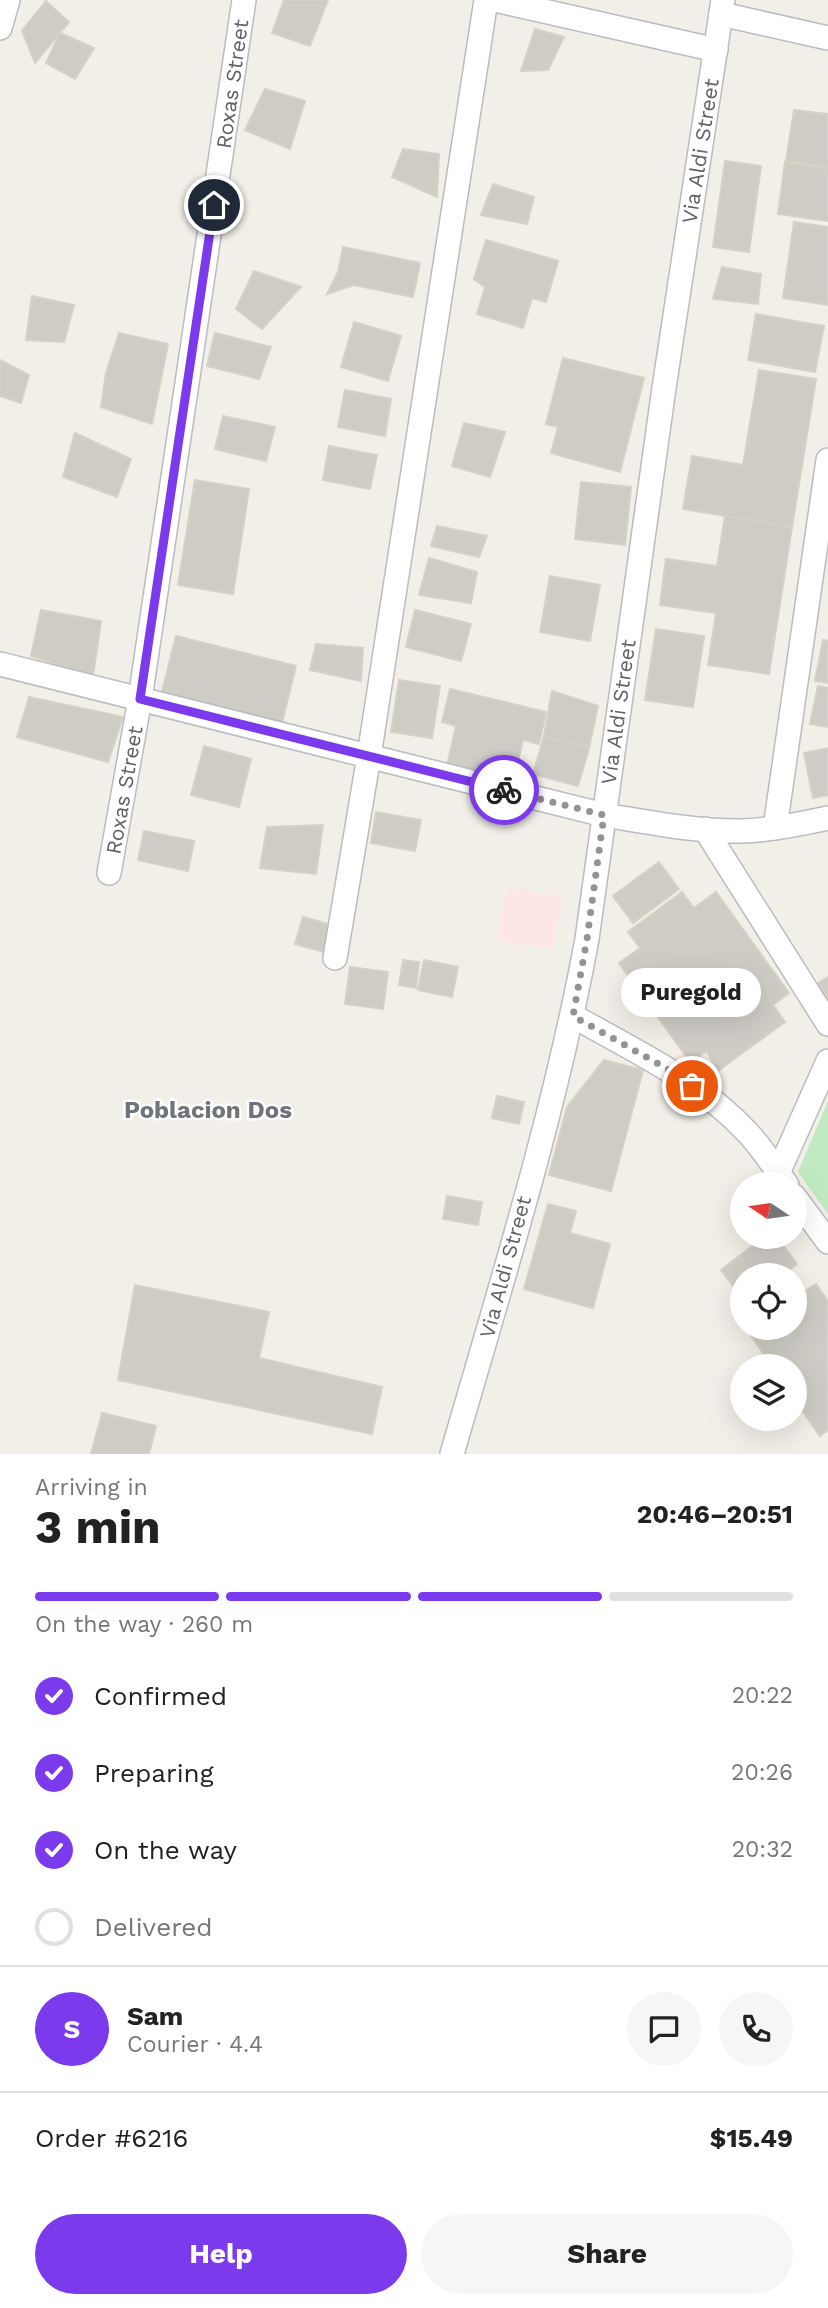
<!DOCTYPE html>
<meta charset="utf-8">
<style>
body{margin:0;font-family:"Work Sans",sans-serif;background:#f6f6f6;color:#222;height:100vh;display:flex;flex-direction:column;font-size:26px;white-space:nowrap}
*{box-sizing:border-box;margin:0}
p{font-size:23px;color:#767676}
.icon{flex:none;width:38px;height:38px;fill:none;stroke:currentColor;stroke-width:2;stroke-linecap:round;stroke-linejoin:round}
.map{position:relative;height:1454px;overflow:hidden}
.sheet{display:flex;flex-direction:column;background:#fff;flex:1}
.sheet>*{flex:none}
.needle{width:46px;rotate:283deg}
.controls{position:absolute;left:730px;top:1172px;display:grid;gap:14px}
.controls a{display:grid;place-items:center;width:77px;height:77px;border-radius:50%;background:#fff;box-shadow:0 7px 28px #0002;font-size:35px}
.pin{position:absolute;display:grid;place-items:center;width:60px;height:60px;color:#fff;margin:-30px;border:4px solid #fff;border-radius:50%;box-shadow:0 2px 7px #0007}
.courier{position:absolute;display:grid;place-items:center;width:70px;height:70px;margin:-35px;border:5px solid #7c3aed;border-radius:50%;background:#fff;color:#222;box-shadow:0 2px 9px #0007}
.bubble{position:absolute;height:49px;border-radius:24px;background:#fff;box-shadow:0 7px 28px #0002;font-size:23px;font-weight:700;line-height:49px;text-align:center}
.headline em{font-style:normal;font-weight:700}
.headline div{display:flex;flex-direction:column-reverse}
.headline{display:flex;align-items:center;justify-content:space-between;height:119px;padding:0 35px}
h1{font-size:46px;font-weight:700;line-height:52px}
.bar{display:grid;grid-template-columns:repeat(4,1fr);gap:10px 7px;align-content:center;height:84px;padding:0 35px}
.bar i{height:9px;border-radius:5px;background:#e0e0e0}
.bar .selected{background:#7c3aed}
.bar p{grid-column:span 4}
.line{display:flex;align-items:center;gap:18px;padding:0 35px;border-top:2px solid #e0e0e0}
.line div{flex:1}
.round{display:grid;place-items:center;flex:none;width:74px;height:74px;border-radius:37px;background:#f6f6f6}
ol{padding:0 35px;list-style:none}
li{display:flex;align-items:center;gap:21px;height:77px}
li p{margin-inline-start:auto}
li .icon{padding:7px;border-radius:50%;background:#7c3aed;color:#fff;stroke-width:4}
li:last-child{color:#767676}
li i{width:38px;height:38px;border:4px solid #e0e0e0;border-radius:50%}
.cta{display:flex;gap:14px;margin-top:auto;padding:14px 35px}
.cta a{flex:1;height:80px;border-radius:42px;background:#7c3aed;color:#fff;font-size:28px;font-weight:700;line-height:80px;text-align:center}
.cta a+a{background:#f6f6f6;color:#222}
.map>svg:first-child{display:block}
.medical{fill:#fde6e3}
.green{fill:#c2eac2}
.building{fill:#ceccc5;stroke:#d6d1c4;stroke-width:2}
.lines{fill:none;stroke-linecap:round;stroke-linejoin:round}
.minor-casing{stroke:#b9bcc1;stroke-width:26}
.minor{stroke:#fff;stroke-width:23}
.done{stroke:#919394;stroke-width:7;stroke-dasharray:0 12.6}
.route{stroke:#7c3aed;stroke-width:9}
.labels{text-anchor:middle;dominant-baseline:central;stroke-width:5;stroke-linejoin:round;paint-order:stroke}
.street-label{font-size:21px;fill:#5e6268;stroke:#fff}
.quarter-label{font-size:24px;font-weight:bold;fill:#6f747a;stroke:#fff}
</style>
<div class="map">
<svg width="828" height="1454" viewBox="0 0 828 1454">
<rect width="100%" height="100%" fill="#f1efe7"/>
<path class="medical" d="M 506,888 L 562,897 L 554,949 L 497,941 Z"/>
<path class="green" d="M 828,1101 L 828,1214 L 798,1172 Z"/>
<g class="building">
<path d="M 284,0 L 328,0 L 310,46 L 272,33 Z"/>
<path d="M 46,1 L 69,22 L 35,63 L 22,31 Z"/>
<path d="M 535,29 L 564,37 L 548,70 L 521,71 Z"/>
<path d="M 60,33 L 94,48 L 75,79 L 46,63 Z"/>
<path d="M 265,89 L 305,101 L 290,149 L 245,130 Z"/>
<path d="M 794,110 L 828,114 L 828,167 L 786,161 Z"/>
<path d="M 403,149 L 439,154 L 437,197 L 392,177 Z"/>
<path d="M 725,161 L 761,166 L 749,252 L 713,247 Z"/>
<path d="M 785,162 L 828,168 L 828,221 L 778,214 Z"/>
<path d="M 493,184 L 534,197 L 527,224 L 481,215 Z"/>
<path d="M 794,222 L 828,227 L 828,305 L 783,298 Z"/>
<path d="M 486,240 L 558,261 L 546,302 L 532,298 L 523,328 L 477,314 L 485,287 L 474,279 Z"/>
<path d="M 343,247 L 420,263 L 413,297 L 354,285 L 327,294 L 338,272 Z"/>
<path d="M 722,267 L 761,274 L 758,304 L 713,299 Z"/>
<path d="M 254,271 L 301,287 L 262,329 L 236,309 Z"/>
<path d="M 32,296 L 74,305 L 64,342 L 26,340 Z"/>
<path d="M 756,314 L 824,326 L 815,372 L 748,360 Z"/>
<path d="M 354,322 L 401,336 L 388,381 L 341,367 Z"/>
<path d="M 119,333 L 168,344 L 152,424 L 101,407 L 106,373 Z"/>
<path d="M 215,333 L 271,347 L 259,379 L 207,366 Z"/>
<path d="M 563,358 L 644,378 L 620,472 L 551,453 L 558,427 L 546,424 Z"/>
<path d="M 0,360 L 29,375 L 21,403 L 0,396 Z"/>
<path d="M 759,370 L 816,379 L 792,527 L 683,509 L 692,456 L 743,465 Z"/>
<path d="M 345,390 L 391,399 L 385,436 L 338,427 Z"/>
<path d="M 223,416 L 275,427 L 266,461 L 215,449 Z"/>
<path d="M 464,423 L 505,432 L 490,477 L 452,466 Z"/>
<path d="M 75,433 L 131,459 L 117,497 L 63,477 Z"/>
<path d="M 329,446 L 377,455 L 370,489 L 323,480 Z"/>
<path d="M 195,480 L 249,489 L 233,594 L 178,585 Z"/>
<path d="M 581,482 L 631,487 L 625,545 L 575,539 Z"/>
<path d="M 725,516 L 792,527 L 769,674 L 708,665 L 716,613 L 660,605 L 666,559 L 717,566 Z"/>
<path d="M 437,526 L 487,536 L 479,557 L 431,546 Z"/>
<path d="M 429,558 L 477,572 L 471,603 L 419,595 Z"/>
<path d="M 550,576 L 600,585 L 590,641 L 540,632 Z"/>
<path d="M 41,610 L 101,621 L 93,676 L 31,656 Z"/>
<path d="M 415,610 L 471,624 L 461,661 L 406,647 Z"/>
<path d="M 656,629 L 704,636 L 693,707 L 645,700 Z"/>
<path d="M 176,636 L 296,666 L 282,723 L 162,692 Z"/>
<path d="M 823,640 L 828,641 L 828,683 L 815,681 Z"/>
<path d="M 316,644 L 363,648 L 361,681 L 310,670 Z"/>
<path d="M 399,680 L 440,686 L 432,738 L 391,732 Z"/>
<path d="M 818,686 L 828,688 L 828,727 L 810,724 Z"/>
<path d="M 450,689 L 546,712 L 539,744 L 523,740 L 512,786 L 446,770 L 456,726 L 442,722 Z"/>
<path d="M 552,691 L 598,706 L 589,748 L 544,736 Z"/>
<path d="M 29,697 L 123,717 L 108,762 L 17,737 Z"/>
<path d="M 544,736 L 589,748 L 578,786 L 533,774 Z"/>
<path d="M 204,746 L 251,759 L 239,807 L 191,795 Z"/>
<path d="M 828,748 L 828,795 L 813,798 L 804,753 Z"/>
<path d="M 376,812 L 421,820 L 415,851 L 371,843 Z"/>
<path d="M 323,825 L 316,874 L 260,868 L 267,827 Z"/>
<path d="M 144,831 L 194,841 L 188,871 L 138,860 Z"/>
<path d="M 659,862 L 679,889 L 633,923 L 613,896 Z"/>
<path d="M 682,892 L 694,908 L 716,892 L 789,993 L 773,1005 L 785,1022 L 719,1070 L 706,1051 L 691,1063 L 619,963 L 640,948 L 628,932 Z"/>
<path d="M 303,917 L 332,925 L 324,952 L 295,944 Z"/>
<path d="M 403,960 L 419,962 L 416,988 L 399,985 Z"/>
<path d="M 424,960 L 458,967 L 452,997 L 418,990 Z"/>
<path d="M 350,967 L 388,972 L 383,1009 L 345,1004 Z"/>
<path d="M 828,977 L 828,998 L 818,983 Z"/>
<path d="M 604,1060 L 643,1070 L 611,1191 L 549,1175 L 567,1107 Z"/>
<path d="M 497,1096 L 524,1102 L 519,1124 L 492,1118 Z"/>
<path d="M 447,1196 L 482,1202 L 478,1225 L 443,1219 Z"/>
<path d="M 548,1204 L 576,1211 L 570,1233 L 610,1244 L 593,1308 L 524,1289 Z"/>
<path d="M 764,1237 L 777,1237 L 797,1264 L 781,1276 L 742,1276 L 742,1298 L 721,1270 Z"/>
<path d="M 816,1284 L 828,1301 L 828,1430 L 820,1436 L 794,1399 L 794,1367 L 772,1367 L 748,1331 L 751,1328 L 794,1328 L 794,1298 Z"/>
<path d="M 135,1285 L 269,1312 L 259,1358 L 382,1387 L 372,1434 L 118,1380 Z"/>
<path d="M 102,1413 L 156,1426 L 149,1454 L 91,1454 Z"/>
</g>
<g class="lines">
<g class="minor-casing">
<g id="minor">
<path d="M 495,0 L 716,50"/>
<path d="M 721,14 L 828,38"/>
<path d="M 0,28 L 8,0"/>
<path d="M 0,664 L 604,815 C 649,822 696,832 743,831 C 771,830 801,824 828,818"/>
<path d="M 775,828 L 828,460"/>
<path d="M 705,829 L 828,1024"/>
<path d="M 109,873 L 140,699 L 244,0"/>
<path d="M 335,958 L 369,756 L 486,0"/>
<path d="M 573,1016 C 633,1050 700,1081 748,1133 C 762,1148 774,1167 787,1185"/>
<path d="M 778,1173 L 828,1061"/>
<path d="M 794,1196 L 828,1242"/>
<path d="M 452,1454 C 501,1284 555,1113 587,939 L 664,388 L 723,0"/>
</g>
</g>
<use href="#minor" class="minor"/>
</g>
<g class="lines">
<path class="done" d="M 504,790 L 604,815 L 587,939 L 573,1016 L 673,1072 L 692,1086"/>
<path class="route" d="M 214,205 L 140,699 L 504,790"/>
</g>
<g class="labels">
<g class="street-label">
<text transform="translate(232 84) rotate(-82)">Roxas Street</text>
<text transform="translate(700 151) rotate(-81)">Via Aldi Street</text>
<text transform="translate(618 712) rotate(-82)">Via Aldi Street</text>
<text transform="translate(124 790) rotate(-80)">Roxas Street</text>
<text transform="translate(505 1267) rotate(-75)">Via Aldi Street</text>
</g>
<g class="quarter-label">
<text x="208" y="1110">Poblacion Dos</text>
</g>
</g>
</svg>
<div class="controls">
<a><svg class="needle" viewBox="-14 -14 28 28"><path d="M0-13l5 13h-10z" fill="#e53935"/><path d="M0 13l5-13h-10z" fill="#767676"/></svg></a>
<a><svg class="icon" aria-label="locate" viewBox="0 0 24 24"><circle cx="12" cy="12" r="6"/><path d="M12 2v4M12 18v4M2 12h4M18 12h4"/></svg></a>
<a><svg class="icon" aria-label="layers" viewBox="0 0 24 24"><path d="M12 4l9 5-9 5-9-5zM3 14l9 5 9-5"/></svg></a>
</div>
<div class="pin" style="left:692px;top:1086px;background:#ea580c"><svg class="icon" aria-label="bag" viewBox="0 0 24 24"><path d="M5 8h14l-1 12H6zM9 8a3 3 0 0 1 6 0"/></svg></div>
<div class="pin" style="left:214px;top:205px;background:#1f2937"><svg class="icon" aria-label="home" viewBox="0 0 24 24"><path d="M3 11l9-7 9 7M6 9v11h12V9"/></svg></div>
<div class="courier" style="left:504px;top:790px"><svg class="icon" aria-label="bike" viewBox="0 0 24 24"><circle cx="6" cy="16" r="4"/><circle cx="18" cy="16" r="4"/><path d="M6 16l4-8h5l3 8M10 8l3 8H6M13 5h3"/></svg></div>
<div class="bubble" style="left:621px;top:968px;width:140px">Puregold</div>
</div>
<section class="sheet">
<div class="headline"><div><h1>3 min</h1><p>Arriving in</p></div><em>20:46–20:51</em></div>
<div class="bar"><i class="selected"></i><i class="selected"></i><i class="selected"></i><i></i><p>On the way · 260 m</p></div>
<ol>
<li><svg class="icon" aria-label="check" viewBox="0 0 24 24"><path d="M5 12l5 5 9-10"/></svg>Confirmed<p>20:22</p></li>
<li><svg class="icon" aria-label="check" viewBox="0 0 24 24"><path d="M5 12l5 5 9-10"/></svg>Preparing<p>20:26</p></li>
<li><svg class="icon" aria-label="check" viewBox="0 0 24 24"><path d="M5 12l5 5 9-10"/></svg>On the way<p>20:32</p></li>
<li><i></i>Delivered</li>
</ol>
<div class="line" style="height:126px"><b class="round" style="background:#7c3aed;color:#fff">S</b><div><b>Sam</b><p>Courier · 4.4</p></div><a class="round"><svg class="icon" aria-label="chat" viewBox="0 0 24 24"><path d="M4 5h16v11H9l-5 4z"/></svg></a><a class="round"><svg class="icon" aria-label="phone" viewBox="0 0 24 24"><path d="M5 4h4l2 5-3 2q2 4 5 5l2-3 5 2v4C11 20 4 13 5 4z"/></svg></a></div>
<div class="line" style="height:91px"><div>Order #6216</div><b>$15.49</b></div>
<div class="cta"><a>Help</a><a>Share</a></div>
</section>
